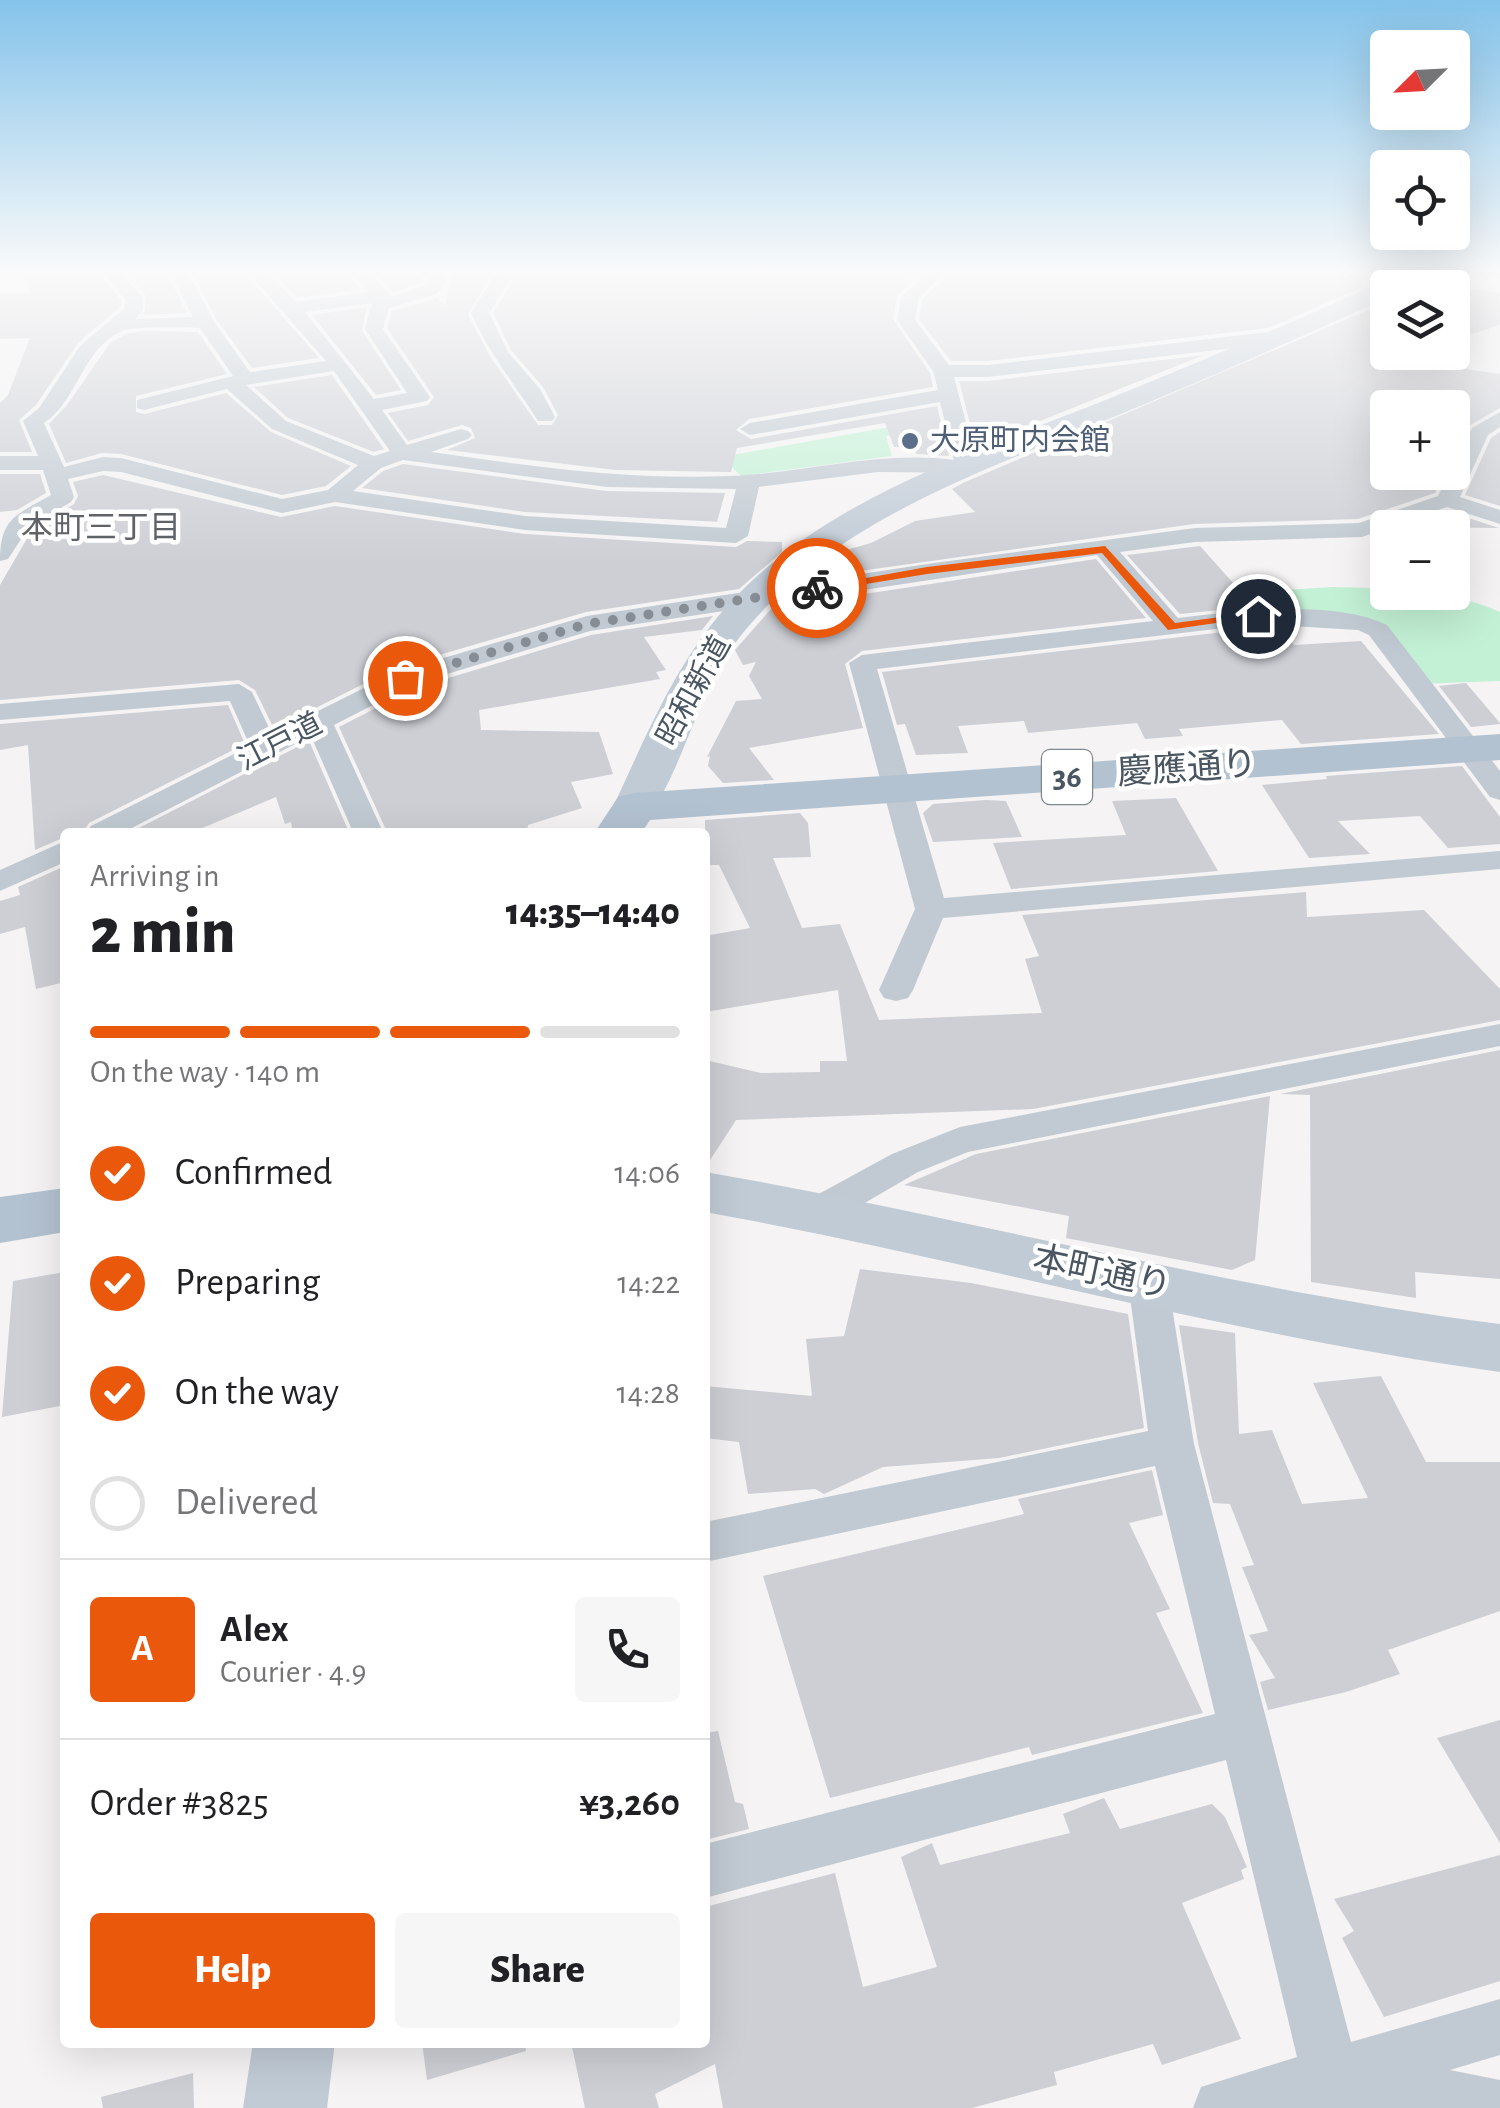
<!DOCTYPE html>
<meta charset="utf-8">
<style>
body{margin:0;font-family:"Alegreya Sans","Noto Sans JP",sans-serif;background:#f6f6f6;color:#202124;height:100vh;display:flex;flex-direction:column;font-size:38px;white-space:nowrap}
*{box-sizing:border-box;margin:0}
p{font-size:32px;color:#757577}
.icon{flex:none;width:55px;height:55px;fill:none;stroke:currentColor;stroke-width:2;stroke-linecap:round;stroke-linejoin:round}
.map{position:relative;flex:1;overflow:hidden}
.panel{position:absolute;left:60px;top:828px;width:650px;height:1220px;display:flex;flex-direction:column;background:#fff;border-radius:10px;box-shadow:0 10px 40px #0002}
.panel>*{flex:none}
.needle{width:65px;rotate:246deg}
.controls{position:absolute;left:1370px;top:30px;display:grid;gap:20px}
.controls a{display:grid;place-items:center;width:100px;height:100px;border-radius:10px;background:#fff;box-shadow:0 10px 40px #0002;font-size:50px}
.pin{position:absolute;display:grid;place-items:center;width:85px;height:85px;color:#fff;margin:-42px;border:5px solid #fff;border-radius:50%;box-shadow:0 2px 10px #0007}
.courier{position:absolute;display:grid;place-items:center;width:100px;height:100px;margin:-50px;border:8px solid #ea580c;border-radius:50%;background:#fff;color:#222;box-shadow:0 2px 12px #0007}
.head em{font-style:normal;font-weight:800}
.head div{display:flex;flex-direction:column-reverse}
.head{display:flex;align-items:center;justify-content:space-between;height:170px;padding:0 30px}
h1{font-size:65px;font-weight:800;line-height:75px}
.bar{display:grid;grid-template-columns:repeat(4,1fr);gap:15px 10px;align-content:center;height:120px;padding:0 30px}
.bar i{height:12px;border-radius:8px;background:#e0e0e0}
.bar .on{background:#ea580c}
.bar p{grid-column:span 4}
.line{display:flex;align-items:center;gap:25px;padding:0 30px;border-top:2px solid #e0e0e0}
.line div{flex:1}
.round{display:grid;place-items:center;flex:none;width:105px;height:105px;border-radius:10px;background:#f6f6f6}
ol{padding:0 30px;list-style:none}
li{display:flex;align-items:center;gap:30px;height:110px}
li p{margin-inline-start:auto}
li .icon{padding:10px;border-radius:50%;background:#ea580c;color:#fff;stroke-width:4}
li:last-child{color:#757577}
li i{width:55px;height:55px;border:5px solid #e0e0e0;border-radius:50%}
.button{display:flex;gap:20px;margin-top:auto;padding:20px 30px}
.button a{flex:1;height:115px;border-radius:10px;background:#ea580c;color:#fff;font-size:40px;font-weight:800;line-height:115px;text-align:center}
.button a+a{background:#f6f6f6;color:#202124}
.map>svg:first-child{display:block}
.green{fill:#c3f1d5}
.building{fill:#cdcfd5}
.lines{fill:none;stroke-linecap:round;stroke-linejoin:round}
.street{fill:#c1cad2;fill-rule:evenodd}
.secondary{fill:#c1cbd6;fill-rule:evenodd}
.primary{fill:#b3c2d1;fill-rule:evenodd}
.route{fill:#ea580c}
.done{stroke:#868d94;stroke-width:10;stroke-dasharray:0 18}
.service-dot{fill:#5c6f8a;stroke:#fff;stroke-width:4}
.labels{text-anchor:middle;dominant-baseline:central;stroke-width:9;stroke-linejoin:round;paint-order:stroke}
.far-service-label{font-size:30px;fill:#4e5e75;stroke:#fff;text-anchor:start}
.far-street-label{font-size:30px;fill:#4a5661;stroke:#fff}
.far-neighbourhood-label{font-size:32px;fill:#5f6368;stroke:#fff}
.shield{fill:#fff;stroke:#808990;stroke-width:2.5}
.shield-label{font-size:32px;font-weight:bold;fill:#4a5661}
.street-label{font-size:35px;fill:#4a5661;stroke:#fff}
</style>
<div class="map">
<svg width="1500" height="2108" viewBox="0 0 1500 2108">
<rect width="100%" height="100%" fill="#f5f3f3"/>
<g class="green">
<path d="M 940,418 L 942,429 L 886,436 L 892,456 L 741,476 L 721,457 Z"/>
<path d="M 1333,587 C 1383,588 1453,590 1500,612 L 1500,681 L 1418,684 L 1378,630 L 1279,616 L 1254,592 Z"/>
</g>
<g class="building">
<path d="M 21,270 L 96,270 L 121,300 L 121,306 L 78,343 L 36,405 L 19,420 L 32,452 L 0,452 L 0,403 L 8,395 L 30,338 L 0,339 L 0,293 L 32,293 Z"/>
<path d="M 123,270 L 165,270 L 187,313 L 144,315 L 146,296 Z"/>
<path d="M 191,270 L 242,270 L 319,358 L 252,368 L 217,320 Z"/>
<path d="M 270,270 L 327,270 L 328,276 L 346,274 L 361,289 L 297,298 Z"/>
<path d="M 372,270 L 412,270 L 423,282 L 393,292 Z"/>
<path d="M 452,270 L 494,270 L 468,315 L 491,358 L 538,425 L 552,425 L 558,415 L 543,387 L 511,350 L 493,313 L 520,270 L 678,275 L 680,270 L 747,270 L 914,280 L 897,296 L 893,319 L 930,373 L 933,387 L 749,419 L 736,430 L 751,439 L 937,406 L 949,456 L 917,454 L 909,446 L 894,447 L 885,423 L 737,448 L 731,472 L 727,472 L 616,470 L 447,450 L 475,438 L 471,428 L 462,425 L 408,441 L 388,413 L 428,405 L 434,397 L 387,328 L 392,311 L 437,298 L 445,306 Z"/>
<path d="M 953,270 L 1310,270 L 1358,273 L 1362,287 L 1268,328 L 988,361 L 951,361 L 919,319 L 922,299 L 946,277 L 952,277 Z"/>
<path d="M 1452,287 L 1500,293 L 1500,325 L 1452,340 Z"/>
<path d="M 1387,302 L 1388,358 L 1500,374 L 1500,408 L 1469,426 L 1452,459 L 1452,408 L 1388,408 L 1388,472 L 1446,472 L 1435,493 L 1358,519 L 1194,524 L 803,579 L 839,552 L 871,543 L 915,521 L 975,512 L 952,489 L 965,482 Z"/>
<path d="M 367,307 L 362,331 L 401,390 L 376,395 L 312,315 Z"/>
<path d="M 147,331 L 198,332 L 227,374 L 136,396 L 136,412 L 145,414 L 226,393 L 271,432 L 351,466 L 326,486 L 282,495 L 121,454 L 102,453 L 66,463 L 49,424 L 67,405 L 110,343 L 128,333 Z"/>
<path d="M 1204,355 L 976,447 L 959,381 L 988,381 Z"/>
<path d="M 332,375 L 384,449 L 374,452 L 288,418 L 254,387 Z"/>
<path d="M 1500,432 L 1500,506 L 1465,495 L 1491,438 Z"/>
<path d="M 403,464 L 606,491 L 725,493 L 717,522 L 722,522 L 525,512 L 362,488 L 383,471 Z"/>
<path d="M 0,474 L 40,474 L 46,493 L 17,510 L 0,512 Z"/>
<path d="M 103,475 L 281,517 L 335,506 L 525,534 L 736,547 L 747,541 L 782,542 L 782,552 L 739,589 L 586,612 L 395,668 L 274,729 L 255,690 L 239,680 L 0,700 L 0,585 L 32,530 L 74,504 L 78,496 L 73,482 Z"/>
<path d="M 1447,511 L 1499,528 L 1401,527 Z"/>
<path d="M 1200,546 L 1234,584 L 1259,606 L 1180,614 L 1127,555 Z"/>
<path d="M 1096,559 L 1146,618 L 862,651 L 845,664 L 863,728 L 749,748 L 774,780 L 723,783 L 708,766 L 710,756 L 707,757 L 736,701 L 762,699 L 749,676 L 756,662 L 743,665 L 735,650 L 772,608 Z"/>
<path d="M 713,616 L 702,630 L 644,637 L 666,670 L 656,672 L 660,679 L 479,710 L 481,730 L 599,732 L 613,774 L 571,782 L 582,808 L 528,825 L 527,832 L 387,832 L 339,727 L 415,688 L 591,635 Z"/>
<path d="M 1258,628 L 1282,629 L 1294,645 L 1361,641 L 1439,734 L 1301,744 L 1282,720 L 1179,729 L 1183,736 L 1145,739 L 1137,723 L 1028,733 L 1024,721 L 958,726 L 968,753 L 916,755 L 905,724 L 897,725 L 882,672 Z"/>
<path d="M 1466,683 L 1500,723 L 1500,724 L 1471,727 L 1439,686 Z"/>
<path d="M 228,705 L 245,744 L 89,823 L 83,832 L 65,832 L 65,837 L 35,850 L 28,745 L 0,750 L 0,724 Z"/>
<path d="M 309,741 L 349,832 L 293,832 L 291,822 L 285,824 L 276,797 L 193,832 L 131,832 Z"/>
<path d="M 1462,766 L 1500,817 L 1500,844 L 1448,848 L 1420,816 L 1338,821 L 1370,854 L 1309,858 L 1262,785 L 1327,779 L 1326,776 Z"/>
<path d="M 1176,798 L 1218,871 L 1011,889 L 993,843 L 1126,835 L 1112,801 Z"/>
<path d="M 986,800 L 1006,801 L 1022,837 L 933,842 L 923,813 L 933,804 Z"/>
<path d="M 800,813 L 808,823 L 811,857 L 773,858 L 802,928 L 840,924 L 879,1020 L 1042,1013 L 1025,959 L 1039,956 L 1022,915 L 1306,892 L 1307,917 L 1424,910 L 1500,989 L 1500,1020 L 1033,1109 L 736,1120 L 705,1168 L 705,1060 L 761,1073 L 820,1072 L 820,1061 L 847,1061 L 838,990 L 705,1012 L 705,936 L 750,928 L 719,865 L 705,865 L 705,820 Z"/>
<path d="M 65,866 L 65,982 L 36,989 L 25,927 L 0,934 L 0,901 L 20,895 L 18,887 Z"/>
<path d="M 1500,1050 L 1500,1279 L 1415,1272 L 1416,1298 L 1311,1282 L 1310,1095 L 1280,1094 Z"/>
<path d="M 1270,1096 L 1255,1260 L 1232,1270 L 1066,1238 L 1069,1216 L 904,1185 L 976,1154 Z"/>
<path d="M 860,1269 L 971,1283 L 1128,1314 L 1144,1428 L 999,1458 L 883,1467 L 824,1494 L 815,1489 L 748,1494 L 739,1442 L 705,1438 L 705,1386 L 812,1396 L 806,1339 L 844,1336 Z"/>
<path d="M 65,1272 L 65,1405 L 2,1417 L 13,1281 Z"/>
<path d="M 1179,1325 L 1235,1333 L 1239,1434 L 1272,1430 L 1302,1504 L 1368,1498 L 1313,1383 L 1381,1376 L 1426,1462 L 1500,1462 L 1500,1611 L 1388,1650 L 1400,1674 L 1346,1692 L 1268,1710 L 1260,1682 L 1275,1678 L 1249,1635 L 1268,1631 L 1242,1567 L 1254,1565 L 1230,1504 L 1213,1503 L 1198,1443 Z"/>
<path d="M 1152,1470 L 1163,1515 L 1129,1523 L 1170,1609 L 1156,1613 L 1203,1713 L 1032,1755 L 1029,1747 L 830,1798 L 763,1576 L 1024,1514 L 1018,1499 Z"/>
<path d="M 1500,1720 L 1500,1843 L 1437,1738 Z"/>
<path d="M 718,1731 L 735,1802 L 743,1804 L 749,1829 L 705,1840 L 705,1733 Z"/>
<path d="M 1104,1798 L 1120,1829 L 1212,1804 L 1225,1817 L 1247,1867 L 1241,1870 L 1244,1879 L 1182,1903 L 1241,2039 L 1162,2065 L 1153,2044 L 1054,2072 L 1057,2085 L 972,2108 L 723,2108 L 715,2064 L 655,2094 L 659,2108 L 585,2108 L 571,2042 L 705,2042 L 705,1907 L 835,1873 L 863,1987 L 937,1967 L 901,1857 L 932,1843 L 940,1865 L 1070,1833 L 1063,1814 Z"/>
<path d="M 1500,1855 L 1500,1981 L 1384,2017 L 1342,1938 L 1354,1931 L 1334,1899 Z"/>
<path d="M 422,2042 L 525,2042 L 526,2051 L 427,2080 Z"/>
<path d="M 193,2073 L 194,2108 L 103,2108 L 101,2097 Z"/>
</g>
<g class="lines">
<g class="street">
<path d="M 100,270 L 118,270 L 143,298 L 143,310 L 135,319 L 193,317 L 169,270 L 187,270 L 214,322 L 250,372 L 326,361 L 246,270 L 265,270 L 296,302 L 369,292 L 348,270 L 367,270 L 392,296 L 425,286 L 429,281 L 420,270 L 438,270 L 447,281 L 437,294 L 389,308 L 383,329 L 430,397 L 427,401 L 382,410 L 407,445 L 461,429 L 468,431 L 472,435 L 468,439 L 431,452 C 529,466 627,480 727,476 C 803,474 877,450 954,460 L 940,402 L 750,435 L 740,429 L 750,423 L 938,390 L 933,371 L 897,320 L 901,297 L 929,270 L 949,270 L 919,297 L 915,320 L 949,365 L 988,365 L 1277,331 L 1286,337 L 1277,343 L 988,377 L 954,377 L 978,468 L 975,473 L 878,472 L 759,487 L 748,536 L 736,543 L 525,530 L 335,502 L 282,513 L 121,472 L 103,471 L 68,479 L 74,497 L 71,502 L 29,527 L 8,559 L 0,561 C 0,518 16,515 51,495 L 43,470 L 0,470 L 0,456 L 38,456 L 23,421 L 39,408 L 80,346 L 125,308 L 125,299 ZM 372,303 L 365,329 L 407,393 L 374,399 L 305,312 ZM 200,328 L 233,376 L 137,400 L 137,408 L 144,410 L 227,389 L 272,429 L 358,465 L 328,490 L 282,499 L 121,458 L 103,457 L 64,467 L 44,423 C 77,402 82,350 120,332 C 135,325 181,328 200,328 ZM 334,371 L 390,451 L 374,456 L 286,421 L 246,385 ZM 403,460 L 607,487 L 736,489 L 726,528 L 525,516 L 353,491 L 381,468 Z"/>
<path d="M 498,270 L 516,270 L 489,313 L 508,352 L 540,389 L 555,417 L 552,421 L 538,421 C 514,383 490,355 471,313 Z"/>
<path d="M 1384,270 L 1431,270 L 1433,272 C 1422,281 1395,278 1384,270 Z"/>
<path d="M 1463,270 L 1500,270 L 1500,278 L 1472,275 Z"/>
<path d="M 1500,412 L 1500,427 L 1488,435 L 1460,497 L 1500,510 L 1500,524 L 1447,507 L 1362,537 L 1195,542 L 1120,552 L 1178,618 C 1237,611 1332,599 1387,625 L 1500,771 L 1500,800 L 1490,797 L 1369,635 L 1358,630 L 1258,624 L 877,669 L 944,898 L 1500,851 L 1500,869 L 943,918 L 913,990 L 908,998 L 896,1001 L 884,998 L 879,990 L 915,909 L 849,663 L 862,655 L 1153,621 L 1097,555 L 590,631 L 414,684 L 334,725 L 383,832 L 353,832 L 311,736 L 124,832 L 87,832 L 91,826 L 250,746 L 230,701 L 0,720 L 0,704 L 239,684 L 252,692 L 272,734 L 396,672 L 587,616 L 927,564 L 1195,528 L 1359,523 L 1438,496 L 1472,428 Z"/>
<path d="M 65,841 L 65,862 L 0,891 L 0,870 Z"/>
<path d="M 1500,1024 L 1500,1046 L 968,1152 L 918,1172 L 832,1222 L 818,1226 L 804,1222 L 799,1212 L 804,1202 L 892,1154 L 960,1127 Z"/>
<path d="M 1148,1267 L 1162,1271 L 1168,1282 L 1194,1444 L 1351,2042 L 1500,1999 L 1500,2055 L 1450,2070 L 1500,2080 L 1500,2108 L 1193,2108 L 1201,2087 L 1297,2057 L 1226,1760 L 705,1898 L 705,1844 L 1215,1714 L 1155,1466 L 705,1562 L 705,1522 L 1148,1431 L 1128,1282 L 1134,1271 Z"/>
</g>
<g class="secondary">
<path d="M 1409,270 L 1441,270 L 1412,288 L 1388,288 L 1388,298 L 1362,309 C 1279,347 1196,383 1111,418 C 983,471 839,519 747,628 C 698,685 688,759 649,816 L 634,820 L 619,816 L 613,807 C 644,741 672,671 720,614 C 817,500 974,453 1108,399 C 1209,358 1310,315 1409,270 Z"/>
<path d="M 705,1172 C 971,1218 1232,1290 1500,1324 L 1500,1372 C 1232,1336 971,1260 705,1212 Z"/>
<path d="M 253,2042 L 335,2042 L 327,2108 L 243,2108 Z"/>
</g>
<g class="primary">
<path d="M 1500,734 L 1500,760 L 650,820 L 642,832 L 595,832 L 618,797 L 634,793 Z"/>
<path d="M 65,1188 L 65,1232 L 0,1243 L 0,1197 Z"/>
</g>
</g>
<linearGradient id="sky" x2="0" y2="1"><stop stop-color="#85c3ea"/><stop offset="0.48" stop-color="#fafafa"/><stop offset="1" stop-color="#fafafa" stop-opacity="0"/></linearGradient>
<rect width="1500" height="565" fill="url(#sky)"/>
<path class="route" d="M 1105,546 L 1175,623 L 1258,612 L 1264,616 L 1168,630 L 1102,553 L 927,574 L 817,592 L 811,588 L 927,567 Z"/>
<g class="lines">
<path class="done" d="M 405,678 L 587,624 L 817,588"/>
</g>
<circle class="service-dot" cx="910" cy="441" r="10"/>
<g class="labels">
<g class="far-service-label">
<text x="930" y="441">大原町内会館</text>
</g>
<g class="far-street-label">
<text transform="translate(694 691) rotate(-61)">昭和新道</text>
<text transform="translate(280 742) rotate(-27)">江戸道</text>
</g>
<g class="far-neighbourhood-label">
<text x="101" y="528">本町三丁目</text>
</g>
<rect class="shield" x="1042" y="750" width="50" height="54" rx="8"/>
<g class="shield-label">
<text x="1067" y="777">36</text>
</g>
<g class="street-label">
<text transform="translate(1187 769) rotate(-4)">慶應通り</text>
<text transform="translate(1102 1273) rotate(12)">本町通り</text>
</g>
</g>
</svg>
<div class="controls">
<a><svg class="needle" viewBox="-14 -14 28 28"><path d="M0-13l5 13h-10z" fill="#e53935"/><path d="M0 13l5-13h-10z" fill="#757577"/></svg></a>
<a><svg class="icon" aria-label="locate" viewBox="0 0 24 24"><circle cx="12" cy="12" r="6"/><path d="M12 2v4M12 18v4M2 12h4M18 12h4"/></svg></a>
<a><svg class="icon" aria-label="layers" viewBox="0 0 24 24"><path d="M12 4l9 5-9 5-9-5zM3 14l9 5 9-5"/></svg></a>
<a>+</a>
<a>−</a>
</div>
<div class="pin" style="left:405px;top:678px;background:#ea580c"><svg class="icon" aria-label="bag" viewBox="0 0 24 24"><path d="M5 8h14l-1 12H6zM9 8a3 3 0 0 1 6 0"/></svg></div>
<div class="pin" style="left:1258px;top:616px;background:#1f2937"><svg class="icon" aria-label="home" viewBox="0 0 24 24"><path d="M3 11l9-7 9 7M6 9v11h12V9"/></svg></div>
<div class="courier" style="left:817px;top:588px"><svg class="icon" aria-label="bike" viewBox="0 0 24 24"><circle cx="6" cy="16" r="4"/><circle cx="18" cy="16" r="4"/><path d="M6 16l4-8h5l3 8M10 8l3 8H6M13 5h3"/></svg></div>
<section class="panel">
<div class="head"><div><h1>2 min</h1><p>Arriving in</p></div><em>14:35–14:40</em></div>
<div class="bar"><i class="on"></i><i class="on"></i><i class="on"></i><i></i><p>On the way · 140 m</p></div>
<ol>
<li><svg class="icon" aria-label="check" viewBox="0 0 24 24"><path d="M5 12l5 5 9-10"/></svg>Confirmed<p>14:06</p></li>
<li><svg class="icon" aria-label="check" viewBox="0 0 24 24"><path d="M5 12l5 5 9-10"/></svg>Preparing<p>14:22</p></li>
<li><svg class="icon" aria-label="check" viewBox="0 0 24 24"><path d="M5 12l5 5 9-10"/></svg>On the way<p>14:28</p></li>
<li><i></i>Delivered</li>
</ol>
<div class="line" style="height:180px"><b class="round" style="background:#ea580c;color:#fff">A</b><div><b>Alex</b><p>Courier · 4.9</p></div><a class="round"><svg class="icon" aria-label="phone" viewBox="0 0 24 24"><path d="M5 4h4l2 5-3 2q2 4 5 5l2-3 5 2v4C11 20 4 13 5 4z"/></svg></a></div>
<div class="line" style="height:130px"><div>Order #3825</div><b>¥3,260</b></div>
<div class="button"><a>Help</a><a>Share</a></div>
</section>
</div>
